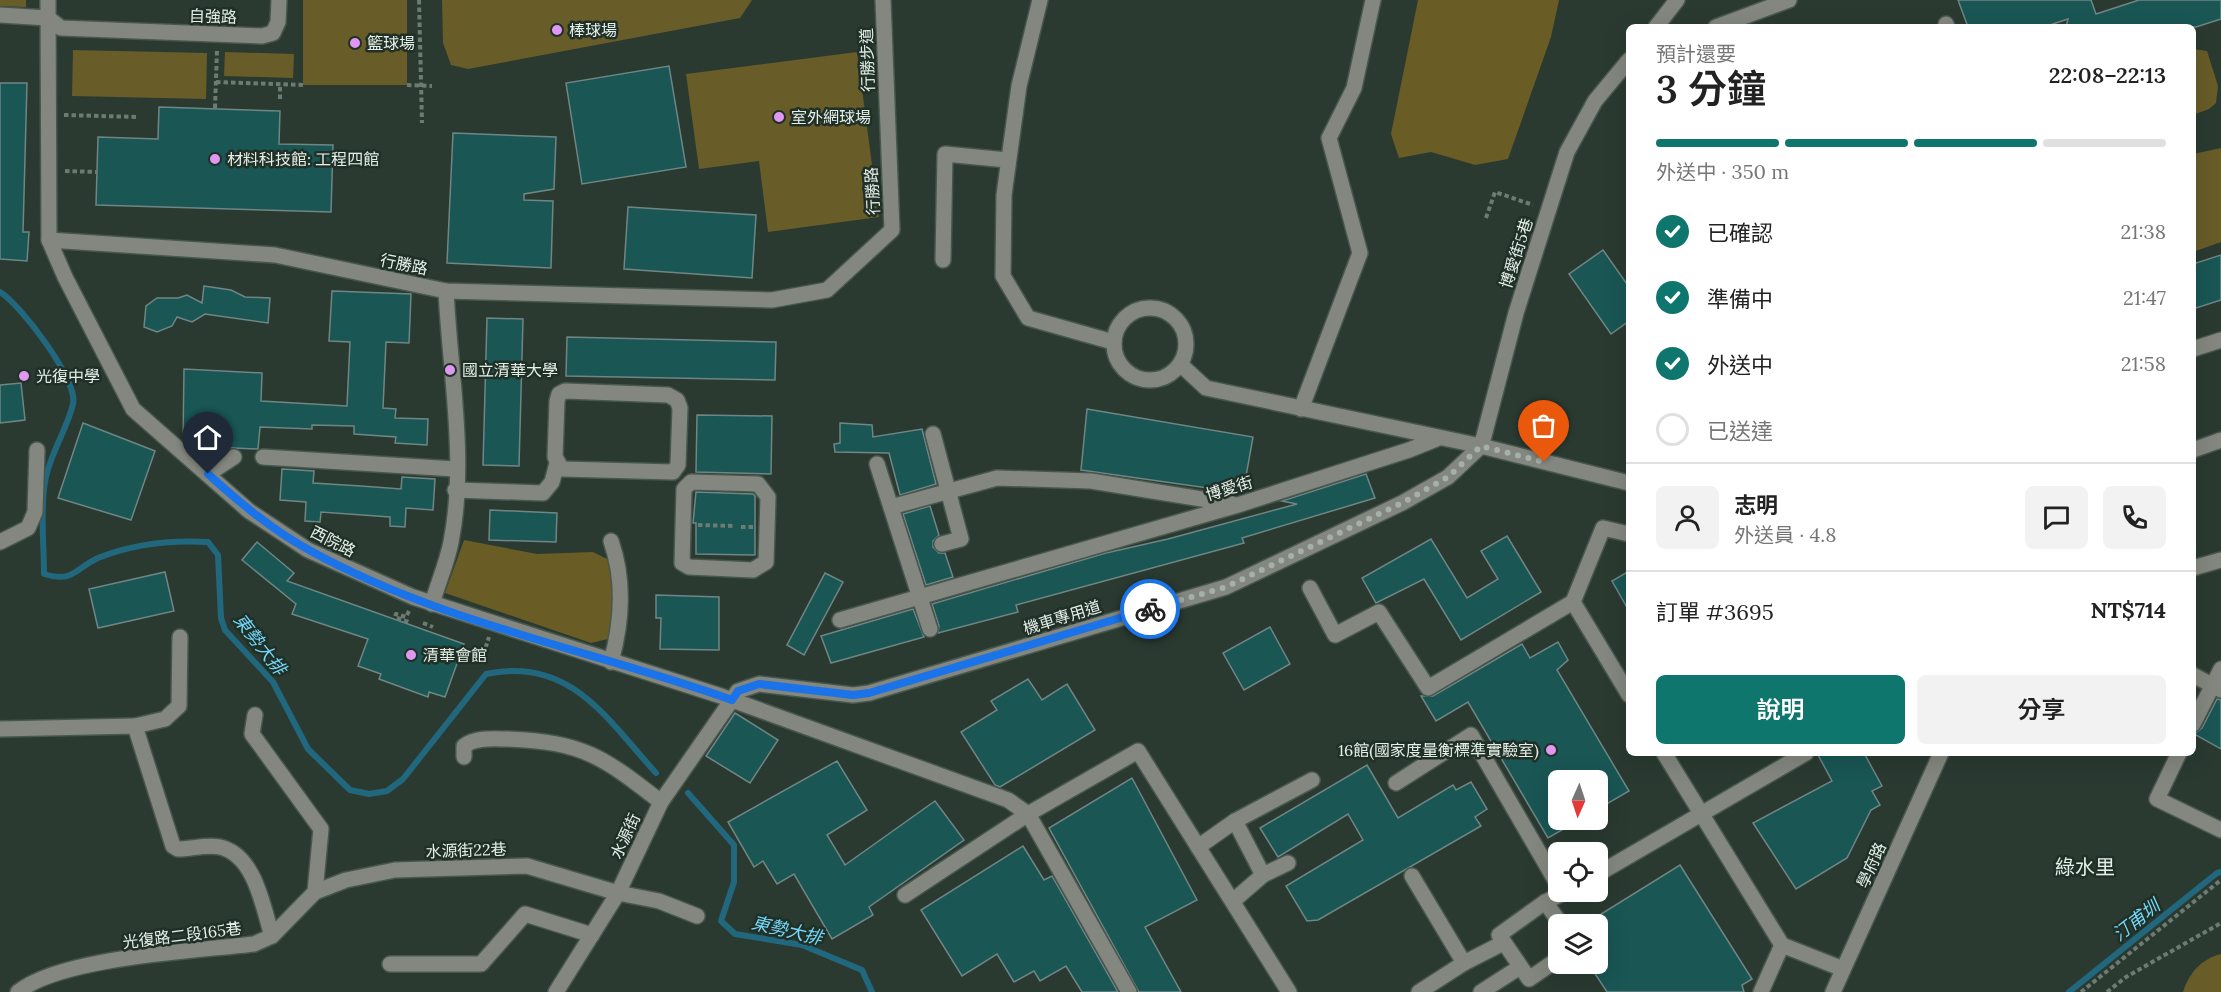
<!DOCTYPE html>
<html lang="zh-TW">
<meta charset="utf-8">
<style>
body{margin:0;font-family:Lora,"Noto Sans TC",serif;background:#f2f2f2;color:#222;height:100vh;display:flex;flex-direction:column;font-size:22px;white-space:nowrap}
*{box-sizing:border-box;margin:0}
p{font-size:20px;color:#767676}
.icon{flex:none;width:33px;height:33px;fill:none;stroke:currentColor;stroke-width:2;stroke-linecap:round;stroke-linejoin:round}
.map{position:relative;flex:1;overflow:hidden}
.sheet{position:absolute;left:1626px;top:24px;width:570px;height:732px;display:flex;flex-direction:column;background:#fff;border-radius:9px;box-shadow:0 6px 24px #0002}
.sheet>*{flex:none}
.needle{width:39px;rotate:183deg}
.tools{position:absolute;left:1548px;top:770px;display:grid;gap:12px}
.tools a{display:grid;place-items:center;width:60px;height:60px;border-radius:9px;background:#fff;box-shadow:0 6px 24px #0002;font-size:30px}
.pin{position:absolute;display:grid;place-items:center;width:51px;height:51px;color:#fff;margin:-62px -26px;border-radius:50% 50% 50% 0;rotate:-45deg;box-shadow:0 0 6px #0007}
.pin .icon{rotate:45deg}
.courier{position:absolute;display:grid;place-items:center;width:60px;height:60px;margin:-30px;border:4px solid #1a73e8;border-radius:50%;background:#fff;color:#222;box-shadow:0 2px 8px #0007}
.head em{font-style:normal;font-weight:600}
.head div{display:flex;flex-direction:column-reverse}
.head{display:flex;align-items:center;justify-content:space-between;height:102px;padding:0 30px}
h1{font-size:39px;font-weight:600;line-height:45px}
.bar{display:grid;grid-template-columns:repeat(4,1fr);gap:9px 6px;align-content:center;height:72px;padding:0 30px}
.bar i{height:8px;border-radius:4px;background:#e0e0e0}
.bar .selected{background:#0f766e}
.bar p{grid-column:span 4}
.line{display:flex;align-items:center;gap:15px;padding:0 30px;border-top:2px solid #e0e0e0}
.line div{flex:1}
.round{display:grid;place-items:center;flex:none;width:63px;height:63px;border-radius:9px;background:#f2f2f2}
ol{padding:0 30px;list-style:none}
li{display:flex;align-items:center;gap:18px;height:66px}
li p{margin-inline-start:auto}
li .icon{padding:6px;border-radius:50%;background:#0f766e;color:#fff;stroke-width:4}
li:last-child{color:#767676}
li i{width:33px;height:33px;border:3px solid #e0e0e0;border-radius:50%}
.cta{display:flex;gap:12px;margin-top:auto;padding:12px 30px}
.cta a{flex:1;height:69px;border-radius:9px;background:#0f766e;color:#fff;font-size:24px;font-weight:600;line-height:69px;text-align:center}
.cta a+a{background:#f2f2f2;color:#222}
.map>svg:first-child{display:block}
.green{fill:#685c28}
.forest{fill:#695c24}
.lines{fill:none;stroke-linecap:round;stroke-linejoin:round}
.stream{stroke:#21687e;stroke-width:6}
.building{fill:#195654;stroke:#6f8684;stroke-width:1.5}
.minor-casing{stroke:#48574e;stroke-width:18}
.path{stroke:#6d7b73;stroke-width:4;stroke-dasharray:4.5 3;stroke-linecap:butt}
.minor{stroke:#83877f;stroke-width:15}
.done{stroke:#a4b0a9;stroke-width:6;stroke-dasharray:0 10.8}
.route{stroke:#1a73e8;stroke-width:8}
.poi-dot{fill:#de98f2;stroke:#203027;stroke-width:2}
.labels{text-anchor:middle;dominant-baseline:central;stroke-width:5;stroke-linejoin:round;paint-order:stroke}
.street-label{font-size:16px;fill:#e5efe9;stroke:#203027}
.poi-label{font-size:16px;fill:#e5efe9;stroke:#203027;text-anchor:start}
.water-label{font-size:18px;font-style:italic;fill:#73d8fb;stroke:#203027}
.quarter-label{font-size:20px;fill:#e5efe9;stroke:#203027}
</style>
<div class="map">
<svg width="2221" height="992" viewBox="0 0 2221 992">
<rect width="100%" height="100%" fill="#2a3a31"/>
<g class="green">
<path d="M 0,0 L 26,0 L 26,7 L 0,6 Z"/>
<rect x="303" y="0" width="104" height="85"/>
<path d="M 442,0 L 752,0 L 740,18 L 468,69 L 451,65 L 443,43 Z"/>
<path d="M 2193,49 L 2207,51 L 2218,86 L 2216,103 L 2209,109 L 2193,115 Z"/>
<path d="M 73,50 L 207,53 L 206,99 L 72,96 Z"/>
<path d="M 225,52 L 294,54 L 293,78 L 224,76 Z"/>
<path d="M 857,52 L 879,217 L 768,232 L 759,161 L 699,169 L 686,74 Z"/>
<path d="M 2221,148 L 2221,242 L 2193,252 L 2193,154 Z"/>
<path d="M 2221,954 L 2221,992 L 2183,992 C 2189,973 2201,959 2221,954 Z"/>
</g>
<g class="forest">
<path d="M 1418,0 L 1559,0 L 1551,37 L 1508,159 L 1475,165 L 1431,152 L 1399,158 L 1391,134 Z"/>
<path d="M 464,540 L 537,554 L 593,552 L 613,562 L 612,638 L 591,643 L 445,593 Z"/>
</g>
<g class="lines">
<g class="stream">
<path d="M 0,292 C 20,304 79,381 73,404 C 67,430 49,455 45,482 C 40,509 44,545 44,574 C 74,583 74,569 98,558 C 133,544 171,540 208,542 L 218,555 L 221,618 L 225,630 L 273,682 L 308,749 L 350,790 L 369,794 L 387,791 L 403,779 L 486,674 C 570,656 607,719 656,773"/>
<path d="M 688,793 L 734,845 L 734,882 L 721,921 L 735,934 L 802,945 L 862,970 L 872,992"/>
<path d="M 2069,992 L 2217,873 L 2221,872"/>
</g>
</g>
<g class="building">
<path d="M 1958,0 L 2091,0 L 2096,14 L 2139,0 L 2221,0 L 2221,19 L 2196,27 L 2066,27 L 2068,19 L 2044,27 L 1968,27 Z"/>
<path d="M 669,66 L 686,167 L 582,184 L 566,83 Z"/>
<path d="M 0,83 L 27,83 L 23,232 L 29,232 L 27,261 L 0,259 Z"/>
<path d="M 159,107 L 280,111 L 279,144 L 333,145 L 331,212 L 96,205 L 98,137 L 158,139 Z"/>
<path d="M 453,133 L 556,137 L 554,189 L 524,194 L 524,200 L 553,201 L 551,268 L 447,263 Z"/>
<path d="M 628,207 L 756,215 L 752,278 L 624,269 Z"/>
<path d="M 1603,250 L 1629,287 L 1629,321 L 1611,334 L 1569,274 Z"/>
<path d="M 2221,255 L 2221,300 L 2193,309 L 2193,264 Z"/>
<path d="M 204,286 L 231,290 L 245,297 L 270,298 L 268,323 L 205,314 L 192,322 L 177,317 L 172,326 L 157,332 L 144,327 L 146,306 L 157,298 L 178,298 L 187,295 L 202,303 Z"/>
<path d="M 332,291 L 411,294 L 409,343 L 386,342 L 383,408 L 396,409 L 395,418 L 428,419 L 427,445 L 395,443 L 396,437 L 354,434 L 354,426 L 312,425 L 312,429 L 260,427 L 258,449 L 190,446 L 183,440 L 184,369 L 262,373 L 261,401 L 347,406 L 350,342 L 329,341 Z"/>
<path d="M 487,318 L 523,319 L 519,466 L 483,465 Z"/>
<path d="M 567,337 L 776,342 L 775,380 L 566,376 Z"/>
<path d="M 21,383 L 25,420 L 0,423 L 0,385 Z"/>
<path d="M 1087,409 L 1253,437 L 1243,493 L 1081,470 Z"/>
<path d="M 697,415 L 772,416 L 771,474 L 696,472 Z"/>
<path d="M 83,423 L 155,451 L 131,520 L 58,498 Z"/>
<path d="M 840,423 L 872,425 L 873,437 L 922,429 L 936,484 L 900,495 L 889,453 L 835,452 L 834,444 L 840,443 Z"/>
<path d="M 282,469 L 314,471 L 313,483 L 361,486 L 401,489 L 402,477 L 435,479 L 433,510 L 406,508 L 405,527 L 390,526 L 390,517 L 321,512 L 320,522 L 305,521 L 306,502 L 280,500 Z"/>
<path d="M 1366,474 L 1375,498 L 1242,538 L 1244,543 L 1016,605 L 1018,612 L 938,633 L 939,626 L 932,604 L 1106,553 L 1168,539 L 1297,504 L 1282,501 Z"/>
<path d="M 696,492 L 753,494 L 755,496 L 755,555 L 696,554 L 696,523 L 693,523 Z"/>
<path d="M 930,506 L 939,535 L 933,541 L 933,547 L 939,553 L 945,553 L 953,577 L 926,585 L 903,514 Z"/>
<path d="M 490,510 L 557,513 L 556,542 L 489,540 Z"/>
<path d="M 1507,536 L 1541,592 L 1461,640 L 1424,579 L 1376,603 L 1362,578 L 1431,539 L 1467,598 L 1498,579 L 1481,551 Z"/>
<path d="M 257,542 L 294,573 L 287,581 L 464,644 L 445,697 L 429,692 L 428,697 L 379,679 L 381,674 L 358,666 L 368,639 L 292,614 L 296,604 L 242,560 Z"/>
<path d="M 1629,571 L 1629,611 L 1612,581 Z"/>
<path d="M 165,572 L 174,611 L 98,628 L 89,589 Z"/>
<path d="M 825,573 L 843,582 L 804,655 L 787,645 Z"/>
<path d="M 656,595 L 719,597 L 719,650 L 660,649 L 661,618 L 656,618 Z"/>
<path d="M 913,609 L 924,637 L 831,663 L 821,636 Z"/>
<path d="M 1270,627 L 1290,664 L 1244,690 L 1223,653 Z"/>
<path d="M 1558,642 L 1568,660 L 1557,670 L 1629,791 L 1598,809 L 1598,780 L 1558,780 L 1558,819 L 1581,819 L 1548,838 L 1468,702 L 1436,721 L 1421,696 L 1433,696 L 1522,644 L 1530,658 Z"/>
<path d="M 1028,679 L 1042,700 L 1067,684 L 1095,730 L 1000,787 L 995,785 L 961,732 L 997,710 L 991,701 Z"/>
<path d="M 2217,699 L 2221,700 L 2221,749 L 2194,734 L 2202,728 Z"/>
<path d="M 735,713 L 778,740 L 750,783 L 706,756 Z"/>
<path d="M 1817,753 L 1864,753 L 1882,786 L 1872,791 L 1880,805 L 1871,810 L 1847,858 L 1796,889 L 1753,823 L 1832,781 Z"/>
<path d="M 837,761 L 867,810 L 827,835 L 845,865 L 935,801 L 964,840 L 869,907 L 873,915 L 832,939 L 794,874 L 777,884 L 763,861 L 754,867 L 728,822 Z"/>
<path d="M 1367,765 L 1398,818 L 1453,785 L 1456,790 L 1471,782 L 1487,809 L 1475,817 L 1481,826 L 1318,920 L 1307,921 L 1286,886 L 1363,840 L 1348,814 L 1278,857 L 1260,828 Z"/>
<path d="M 1132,778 L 1197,900 L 1145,927 L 1181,992 L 1139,992 L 1049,828 Z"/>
<path d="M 1023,846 L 1044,880 L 1052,876 L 1118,992 L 1082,992 L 1066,966 L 1040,981 L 1034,971 L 1014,982 L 997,954 L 962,976 L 921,910 Z"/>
<path d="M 1680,865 L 1752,979 L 1742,985 L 1744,992 L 1607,992 L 1588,963 L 1598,963 L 1598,916 Z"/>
</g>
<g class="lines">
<g class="minor-casing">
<g id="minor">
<path d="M 48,0 L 49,240 L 65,277 L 133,409 L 249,511 L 308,550 L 413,597 L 721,696 L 1008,800 L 1028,814 L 1138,751 L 1289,992"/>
<path d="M 1040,0 L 1019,86 L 1004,195 L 1003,276 L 1028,318 L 1113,342"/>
<path d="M 0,15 L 48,18"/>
<path d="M 48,18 L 61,28 L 262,36 L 273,33 L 278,22 L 279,0"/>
<path d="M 1946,24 L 1947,27"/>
<path d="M 1656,27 L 1677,0"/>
<path d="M 1716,27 L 1789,0"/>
<path d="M 49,240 L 275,255 L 446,291 L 772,300 L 827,290 L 892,230 L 883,0"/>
<path d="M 943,260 L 945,154 L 1007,160"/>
<circle cx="1150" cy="344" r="36"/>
<path d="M 2193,349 L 2221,340"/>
<path d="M 1180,364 L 1206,388 L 1481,446 L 1629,483"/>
<path d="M 565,391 L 668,395 L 677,400 L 680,408 L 678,465 L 673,472 L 562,469 L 555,457 L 557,401 L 559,394 Z"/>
<path d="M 1301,409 L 1360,253 L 1329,138 L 1354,88 L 1373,0"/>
<path d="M 933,434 L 961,539 L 942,544"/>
<path d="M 2193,450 L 2221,440"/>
<path d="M 263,457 L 455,469"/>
<path d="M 877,464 L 930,629"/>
<path d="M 208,474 L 234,457"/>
<path d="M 691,482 L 758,484 L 768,497 L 766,562 L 753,570 L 689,567 L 682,563 L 684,489 Z"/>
<path d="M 455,490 L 543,493 L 552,482 L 557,463"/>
<path d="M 891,507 L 997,478 L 1091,481 L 1232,504"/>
<path d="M 611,541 C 625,581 622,622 611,662"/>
<path d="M 0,542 L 28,528 L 35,512 L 37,450"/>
<path d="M 2193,568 L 2221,560"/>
<path d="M 1310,588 L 1335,635 L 1379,612 L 1428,688 L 1573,602 L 1603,528 L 1629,534"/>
<path d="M 1573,602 L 1629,695"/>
<path d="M 432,604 C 438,583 447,563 451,542 C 467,461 450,373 446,291"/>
<path d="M 840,620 L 1238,505 L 1409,450 L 1439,438"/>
<path d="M 2193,675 L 2221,690"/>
<path d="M 2193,724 L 2221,669"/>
<path d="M 135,726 L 165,719 L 179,706 L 180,637"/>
<path d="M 0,729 L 135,726 L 173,846 L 178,849 C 191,849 207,844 220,847 C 255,855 263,907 272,936"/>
<path d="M 1664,753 L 1782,945 L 1843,969"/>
<path d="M 2179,753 L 2157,799 L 2221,830"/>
<path d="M 464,757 L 464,746 C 475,737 494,739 508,739 C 584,742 603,757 661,802"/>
<path d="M 1396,783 L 1471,735 L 1558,885"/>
<path d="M 1235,821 L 1263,875"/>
<path d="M 1198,847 L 1235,821 L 1312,780"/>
<path d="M 1598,874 L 1806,753"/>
<path d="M 1412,876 L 1464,963"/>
<path d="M 315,892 L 346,880 L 395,870 L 527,866 L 618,893 L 659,901 L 697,916"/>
<path d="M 905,895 L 1028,814 L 1129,992"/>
<path d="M 1233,901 L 1263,875 L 1288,863"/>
<path d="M 1545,902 L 1561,924"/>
<path d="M 1558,959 L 1529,979 L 1499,935 L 1545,902 L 1568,891"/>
<path d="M 390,964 L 481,964 L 525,914 L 592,935"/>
<path d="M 18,992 C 61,957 196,951 254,944 L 272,936 L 315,892 L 321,829 L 252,734 L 255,715"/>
<path d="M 556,992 L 618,893 L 661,802 L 738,691 L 759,684 L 853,695 L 869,693 L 1226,587 L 1402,503 L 1448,477 L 1481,446 L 1484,436 L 1516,313 L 1567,152 L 1595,101 L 1629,60"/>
<path d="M 1419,992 L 1464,963 L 1503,943"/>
<path d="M 1481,992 L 1520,967"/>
<path d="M 1761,992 L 1782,945"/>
<path d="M 1833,992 L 1941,753"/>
</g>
</g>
<g class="path">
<path d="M 419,0 L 422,123"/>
<path d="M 216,82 L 303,85"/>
<path d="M 407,85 L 432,86"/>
<path d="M 280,99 L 280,84"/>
<path d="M 215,108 L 217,50"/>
<path d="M 64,115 L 138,117"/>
<path d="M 65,171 L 97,172"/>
<path d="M 1486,218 L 1495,192 L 1533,205"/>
<path d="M 698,525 L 734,526"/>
<path d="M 741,527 L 753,527"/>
<path d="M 409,611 L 406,617 L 396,614 L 395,617 L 411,623"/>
<path d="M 423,623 L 433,627"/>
<path d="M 481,662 L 489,637"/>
<path d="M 2081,992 L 2221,880"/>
<path d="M 2107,992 L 2126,977 L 2221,923"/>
</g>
<use href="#minor" class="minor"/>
</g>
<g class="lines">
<path class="done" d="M 1150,609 L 1226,587 L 1402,503 L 1448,477 L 1481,446 L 1544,462"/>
<path class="route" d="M 208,474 C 239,502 272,530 309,550 C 440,623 592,650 732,700 L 738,691 L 759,684 L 853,695 L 869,693 L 1150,609"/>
</g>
<g class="poi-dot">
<circle cx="557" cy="30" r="6"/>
<circle cx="355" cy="43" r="6"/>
<circle cx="779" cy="117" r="6"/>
<circle cx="215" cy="159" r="6"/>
<circle cx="450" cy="370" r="6"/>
<circle cx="24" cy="376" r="6"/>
<circle cx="411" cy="655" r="6"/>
<circle cx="1551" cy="750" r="6"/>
</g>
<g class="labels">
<g class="street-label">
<text transform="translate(213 16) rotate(2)">自強路</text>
<text transform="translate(867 60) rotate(-92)">行勝步道</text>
<text transform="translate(872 191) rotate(-93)">行勝路</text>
<text transform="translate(1516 253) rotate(-72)">博愛街5巷</text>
<text transform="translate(404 264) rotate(11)">行勝路</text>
<text transform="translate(1229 488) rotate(-17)">博愛街</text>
<text transform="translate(333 541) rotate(27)">西院路</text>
<text transform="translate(1062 617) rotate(-17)">機車專用道</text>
<text transform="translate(625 836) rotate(-65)">水源街</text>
<text transform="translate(466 850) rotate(-2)">水源街22巷</text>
<text transform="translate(1871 865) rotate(-66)">學府路</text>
<text transform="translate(182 935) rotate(-7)">光復路二段165巷</text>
</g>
<g class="poi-label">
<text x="569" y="30">棒球場</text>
<text x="367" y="43">籃球場</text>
<text x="791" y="117">室外網球場</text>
<text x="227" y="159">材料科技館: 工程四館</text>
<text x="462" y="370">國立清華大學</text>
<text x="36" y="376">光復中學</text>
<text x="423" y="655">清華會館</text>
<text x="1539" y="750" text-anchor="end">16館(國家度量衡標準實驗室)</text>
</g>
<g class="water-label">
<text transform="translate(260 644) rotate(52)">東勢大排</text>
<text transform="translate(2136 920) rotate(-38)">汀甫圳</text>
<text transform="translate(787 930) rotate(13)">東勢大排</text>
</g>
<g class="quarter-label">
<text x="2085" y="866">綠水里</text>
</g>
</g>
</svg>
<div class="tools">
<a><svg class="needle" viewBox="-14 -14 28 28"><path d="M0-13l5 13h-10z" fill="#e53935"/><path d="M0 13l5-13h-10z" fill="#767676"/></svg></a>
<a><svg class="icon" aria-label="locate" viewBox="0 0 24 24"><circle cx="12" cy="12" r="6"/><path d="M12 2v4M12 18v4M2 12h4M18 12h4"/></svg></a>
<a><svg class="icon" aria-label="layers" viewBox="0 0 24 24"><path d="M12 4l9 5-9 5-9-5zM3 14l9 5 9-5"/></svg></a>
</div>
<div class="pin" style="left:1544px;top:462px;background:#ea580c"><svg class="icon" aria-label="bag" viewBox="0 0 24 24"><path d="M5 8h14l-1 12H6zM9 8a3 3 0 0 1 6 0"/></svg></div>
<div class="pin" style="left:208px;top:474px;background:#1f2937"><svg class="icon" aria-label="home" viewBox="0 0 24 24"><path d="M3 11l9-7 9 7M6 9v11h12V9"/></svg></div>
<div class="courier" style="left:1150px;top:609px"><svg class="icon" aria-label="bike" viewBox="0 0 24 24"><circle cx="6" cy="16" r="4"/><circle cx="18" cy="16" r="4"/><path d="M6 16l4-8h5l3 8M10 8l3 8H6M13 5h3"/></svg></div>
<section class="sheet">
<div class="head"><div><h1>3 分鐘</h1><p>預計還要</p></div><em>22:08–22:13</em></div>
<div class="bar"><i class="selected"></i><i class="selected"></i><i class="selected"></i><i></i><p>外送中 · 350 m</p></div>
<ol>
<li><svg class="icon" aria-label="check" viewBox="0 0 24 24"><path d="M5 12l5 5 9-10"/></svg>已確認<p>21:38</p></li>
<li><svg class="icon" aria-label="check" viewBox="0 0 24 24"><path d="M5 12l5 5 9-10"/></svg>準備中<p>21:47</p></li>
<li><svg class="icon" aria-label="check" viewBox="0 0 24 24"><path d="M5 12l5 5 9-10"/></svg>外送中<p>21:58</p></li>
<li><i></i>已送達</li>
</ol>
<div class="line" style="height:108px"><a class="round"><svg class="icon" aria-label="person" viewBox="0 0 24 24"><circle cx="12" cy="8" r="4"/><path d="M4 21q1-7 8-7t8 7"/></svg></a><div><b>志明</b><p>外送員 · 4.8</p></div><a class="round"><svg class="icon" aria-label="chat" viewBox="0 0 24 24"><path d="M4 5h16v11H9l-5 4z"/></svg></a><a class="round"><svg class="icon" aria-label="phone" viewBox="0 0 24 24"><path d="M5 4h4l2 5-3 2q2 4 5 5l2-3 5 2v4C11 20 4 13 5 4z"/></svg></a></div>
<div class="line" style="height:78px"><div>訂單 #3695</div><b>NT$714</b></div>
<div class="cta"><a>說明</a><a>分享</a></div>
</section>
</div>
